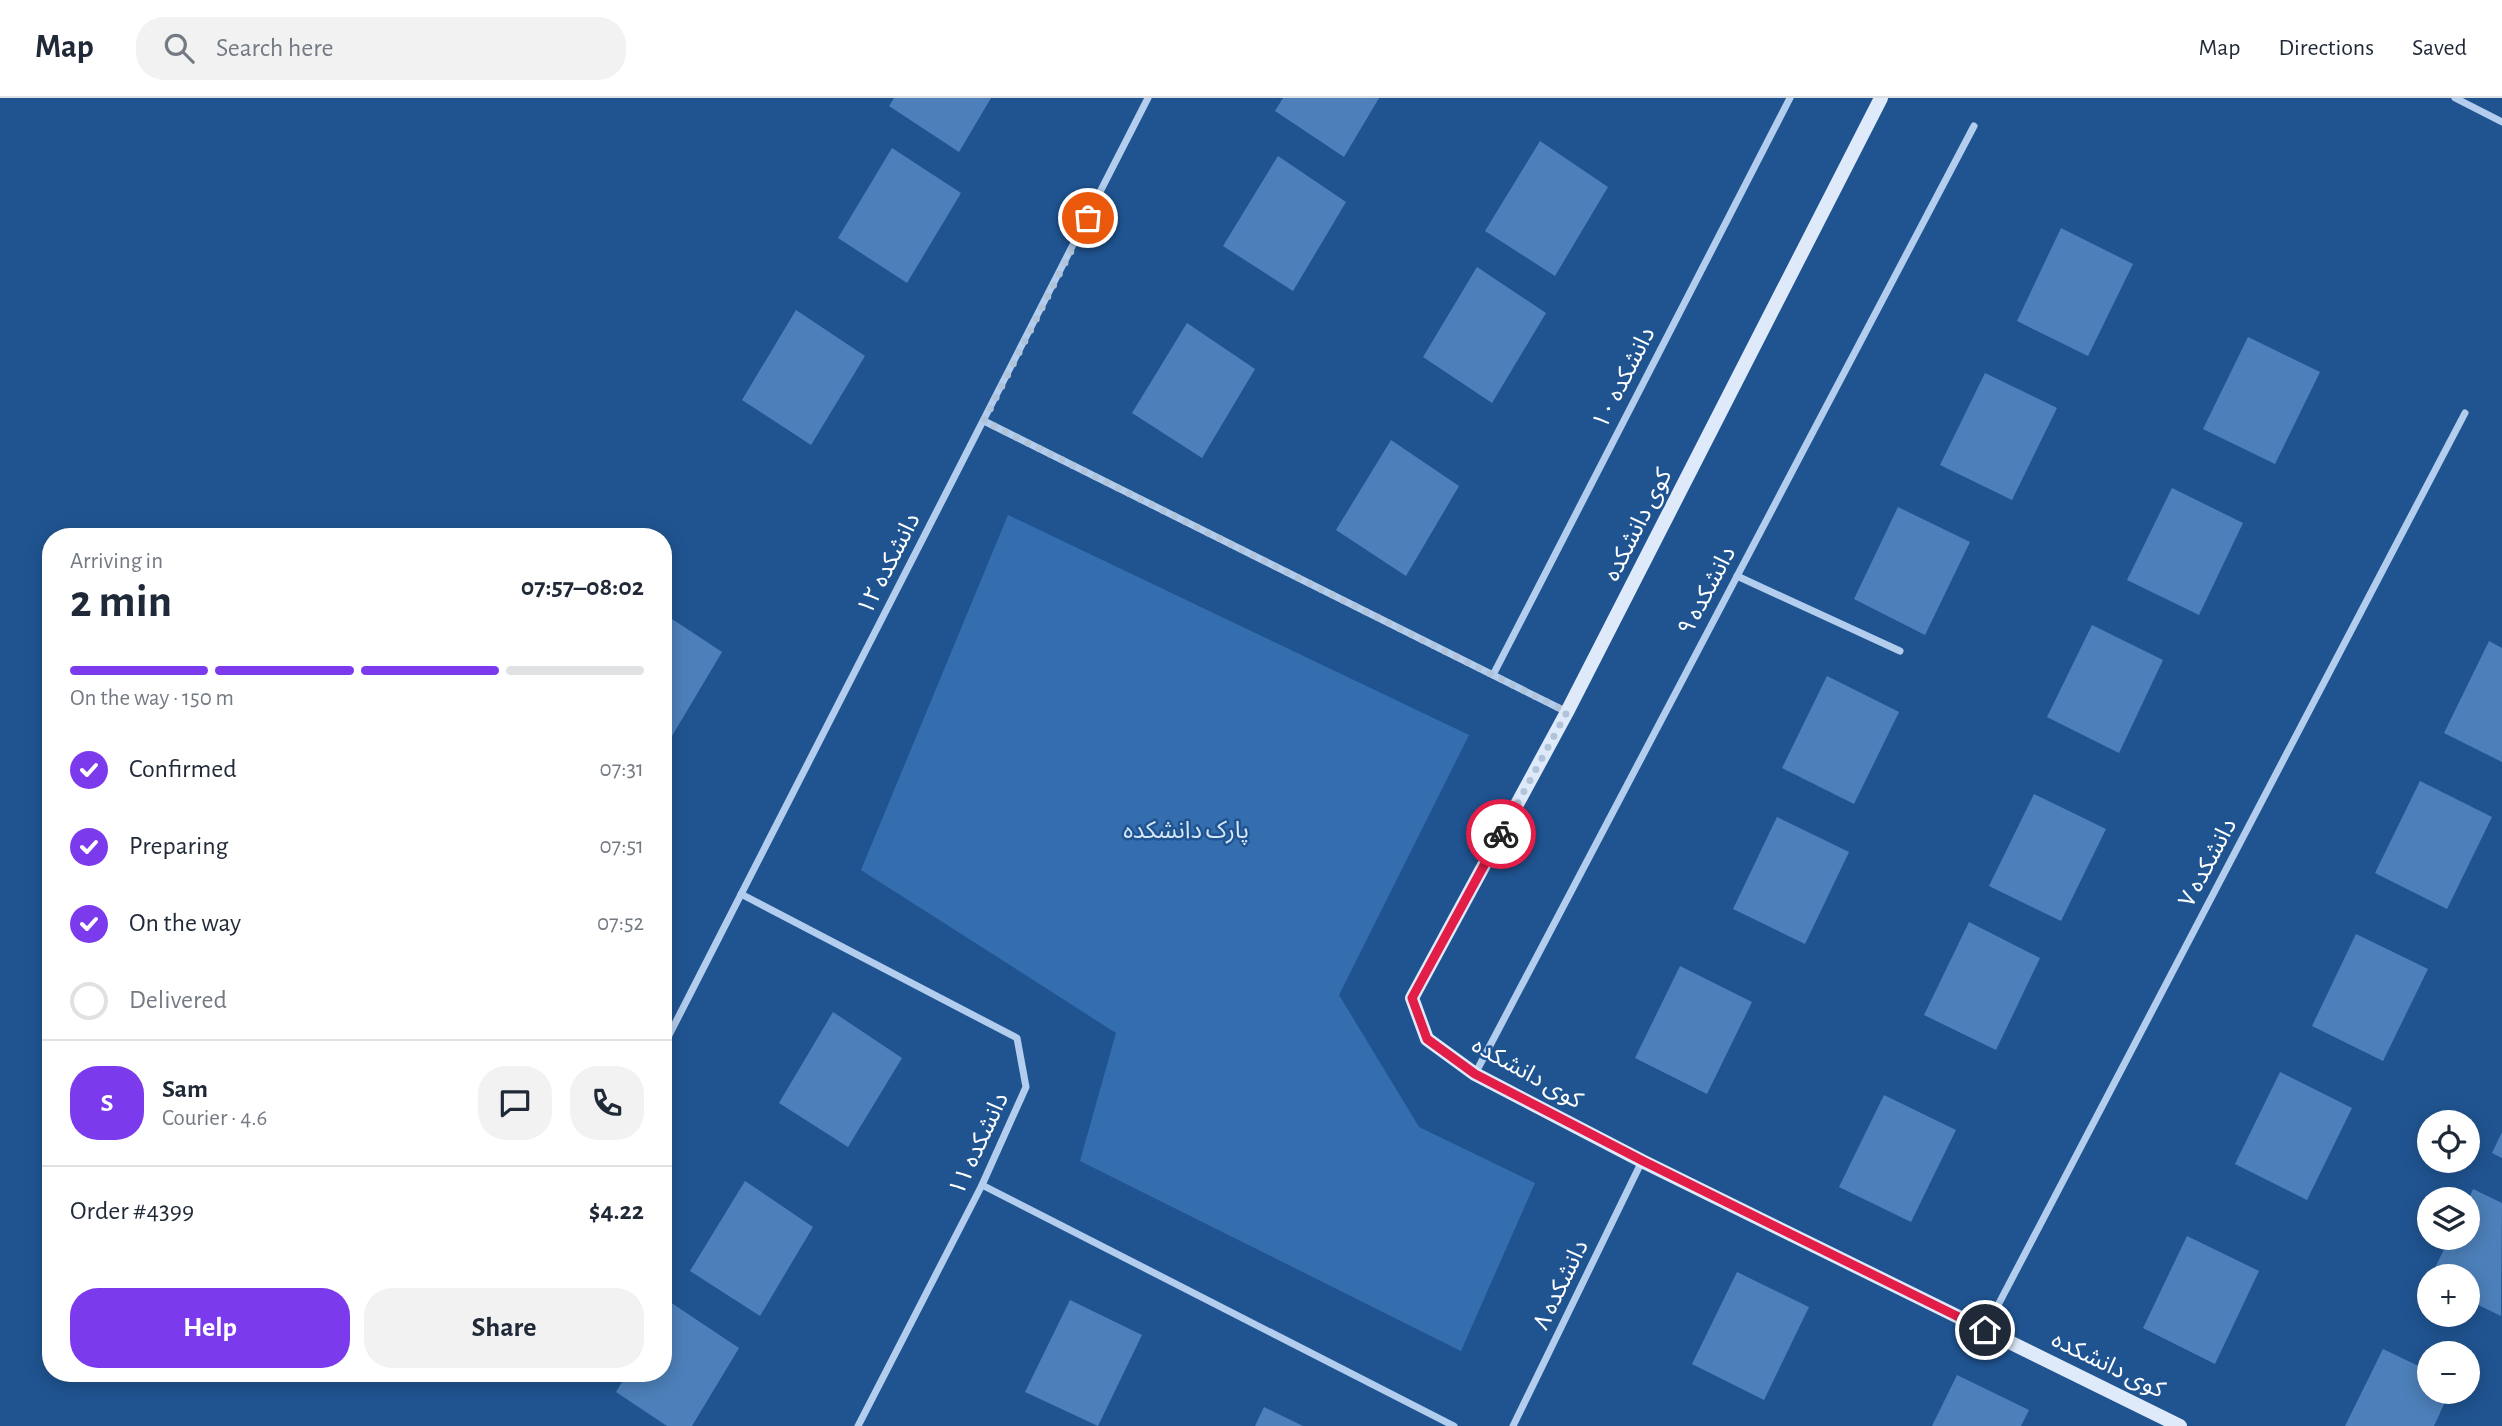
<!DOCTYPE html>
<meta charset="utf-8">
<style>
body{margin:0;font-family:"Alegreya Sans","Noto Sans Arabic",sans-serif;background:#f2f2f3;color:#1f2937;height:100vh;display:flex;flex-direction:column;font-size:26px;white-space:nowrap}
*{box-sizing:border-box;margin:0}
p{font-size:23px;color:#747a83}
.icon{flex:none;width:38px;height:38px;fill:none;stroke:currentColor;stroke-width:2;stroke-linecap:round;stroke-linejoin:round}
.map{position:relative;flex:1;overflow:hidden}
.sheet{position:absolute;left:42px;top:430px;width:630px;height:854px;display:flex;flex-direction:column;background:#fff;border-radius:28px;box-shadow:0 4px 18px #0003}
.sheet>*{flex:none}
.fabs{position:absolute;left:2417px;top:1012px;display:grid;gap:14px}
.fabs a{display:grid;place-items:center;width:63px;height:63px;border-radius:50%;background:#fff;box-shadow:0 4px 18px #0003;font-size:35px}
.pin{position:absolute;display:grid;place-items:center;width:60px;height:60px;color:#fff;margin:-30px;border:4px solid #fff;border-radius:50%;box-shadow:0 2px 7px #0007}
.courier{position:absolute;display:grid;place-items:center;width:70px;height:70px;margin:-35px;border:5px solid #e11d48;border-radius:50%;background:#fff;color:#222;box-shadow:0 2px 9px #0007}
.summary em{font-style:normal;font-weight:700}
.summary div{display:flex;flex-direction:column-reverse}
.summary{display:flex;align-items:center;justify-content:space-between;height:119px;padding:0 28px}
h1{font-size:46px;font-weight:700;line-height:52px}
.bar{display:grid;grid-template-columns:repeat(4,1fr);gap:10px 7px;align-content:center;height:84px;padding:0 28px}
.bar i{height:9px;border-radius:5px;background:#e0e1e3}
.bar .current{background:#7c3aed}
.bar p{grid-column:span 4}
.line{display:flex;align-items:center;gap:18px;padding:0 28px;border-top:2px solid #e0e1e3}
.line div{flex:1}
.round{display:grid;place-items:center;flex:none;width:74px;height:74px;border-radius:28px;background:#f2f2f3}
ol{padding:0 28px;list-style:none}
li{display:flex;align-items:center;gap:21px;height:77px}
li p{margin-inline-start:auto}
li .icon{padding:7px;border-radius:50%;background:#7c3aed;color:#fff;stroke-width:4}
li:last-child{color:#747a83}
li i{width:38px;height:38px;border:4px solid #e0e1e3;border-radius:50%}
.button{display:flex;gap:14px;margin-top:auto;padding:14px 28px}
.button a{flex:1;height:80px;border-radius:28px;background:#7c3aed;color:#fff;font-size:28px;font-weight:700;line-height:80px;text-align:center}
.button a+a{background:#f2f2f3;color:#1f2937}
header{display:flex;align-items:center;gap:42px;box-sizing:border-box;height:98px;padding:0 35px;background:#fff;border-bottom:2px solid #e0e1e3}
header strong{font-size:33px}
nav{display:flex;gap:38px;margin-inline-start:auto;font-size:24px}
.search{width:490px;height:63px;background:#f2f2f3;display:flex;align-items:center;gap:18px;box-sizing:border-box;padding:0 24px;border-radius:28px;color:#747a83;font-size:26px}
.map>svg:first-child{display:block}
.green{fill:#346eaf}
.building{fill:#4d80ba}
.lines{fill:none;stroke-linecap:round;stroke-linejoin:round}
.street{stroke:#b2cded;stroke-width:7}
.secondary{stroke:#deeafa;stroke-width:14}
.done{stroke:#b1c3d8;stroke-width:7;stroke-dasharray:0 12.6}
.route{stroke:#e11d48;stroke-width:9}
.labels{text-anchor:middle;dominant-baseline:central;stroke-width:5;stroke-linejoin:round;paint-order:stroke}
.street-label{font-size:24px;fill:#fff;stroke:#205491}
.park-label{font-size:24px;fill:#d7e7fa;stroke:#205491}
</style>
<header>
<strong>Map</strong>
<div class="search"><svg class="icon" aria-label="search" viewBox="0 0 24 24"><circle cx="10" cy="10" r="6"/><path d="M15 15l6 6"/></svg>Search here</div>
<nav><a>Map</a><a>Directions</a><a>Saved</a></nav>
</header>
<div class="map">
<svg width="2502" height="1328" viewBox="0 0 2502 1328">
<rect width="100%" height="100%" fill="#205491"/>
<path class="green" d="M 1008,417 L 1469,637 L 1339,897 L 1419,1029 L 1535,1085 L 1461,1253 L 1080,1063 L 1116,935 L 861,772 Z"/>
<g class="building">
<path d="M 894,0 L 991,0 L 959,54 L 889,8 Z"/>
<path d="M 1283,0 L 1379,0 L 1344,59 L 1275,13 Z"/>
<path d="M 1540,43 L 1608,89 L 1555,178 L 1485,133 Z"/>
<path d="M 892,50 L 961,95 L 907,185 L 838,140 Z"/>
<path d="M 1278,58 L 1346,104 L 1293,193 L 1223,148 Z"/>
<path d="M 2061,130 L 2133,166 L 2088,258 L 2017,223 Z"/>
<path d="M 1477,169 L 1546,215 L 1492,305 L 1423,259 Z"/>
<path d="M 796,212 L 865,258 L 811,347 L 742,302 Z"/>
<path d="M 1187,225 L 1255,271 L 1202,360 L 1132,315 Z"/>
<path d="M 2248,239 L 2320,274 L 2275,366 L 2203,331 Z"/>
<path d="M 1985,275 L 2057,310 L 2012,402 L 1940,367 Z"/>
<path d="M 1391,342 L 1459,388 L 1406,478 L 1336,432 Z"/>
<path d="M 2172,390 L 2243,425 L 2199,517 L 2127,482 Z"/>
<path d="M 1898,409 L 1970,444 L 1925,537 L 1854,501 Z"/>
<path d="M 663,515 L 722,554 L 669,643 L 663,640 Z"/>
<path d="M 2092,527 L 2163,562 L 2119,655 L 2047,619 Z"/>
<path d="M 2489,543 L 2502,550 L 2502,664 L 2444,635 Z"/>
<path d="M 1827,578 L 1899,614 L 1854,706 L 1782,670 Z"/>
<path d="M 2420,683 L 2492,719 L 2447,811 L 2375,775 Z"/>
<path d="M 2034,696 L 2106,731 L 2061,823 L 1989,788 Z"/>
<path d="M 1777,719 L 1849,754 L 1805,846 L 1733,811 Z"/>
<path d="M 1969,824 L 2040,860 L 1996,952 L 1924,917 Z"/>
<path d="M 2356,836 L 2428,871 L 2383,963 L 2312,928 Z"/>
<path d="M 1680,868 L 1752,904 L 1707,996 L 1635,960 Z"/>
<path d="M 833,914 L 902,960 L 848,1049 L 779,1005 Z"/>
<path d="M 2280,974 L 2352,1010 L 2307,1102 L 2235,1066 Z"/>
<path d="M 1884,997 L 1956,1032 L 1911,1124 L 1839,1089 Z"/>
<path d="M 2502,1034 L 2502,1060 L 2492,1055 Z"/>
<path d="M 745,1083 L 813,1129 L 760,1218 L 690,1173 Z"/>
<path d="M 2473,1091 L 2502,1105 L 2501,1218 L 2468,1202 L 2468,1178 L 2431,1178 L 2450,1139 L 2468,1139 L 2468,1103 Z"/>
<path d="M 2187,1138 L 2259,1173 L 2215,1266 L 2143,1230 Z"/>
<path d="M 1737,1174 L 1809,1209 L 1764,1302 L 1692,1266 Z"/>
<path d="M 1070,1202 L 1142,1237 L 1098,1328 L 1025,1294 Z"/>
<path d="M 670,1204 L 739,1250 L 692,1328 L 667,1328 L 616,1294 L 627,1276 L 663,1276 L 663,1215 Z"/>
<path d="M 2383,1251 L 2429,1273 L 2429,1293 L 2450,1293 L 2434,1328 L 2345,1328 Z"/>
<path d="M 1957,1277 L 2029,1312 L 2021,1328 L 1932,1328 Z"/>
<path d="M 1264,1309 L 1303,1328 L 1255,1328 Z"/>
</g>
<g class="lines">
<g class="street">
<path d="M 2455,0 L 2502,24"/>
<path d="M 984,323 L 1567,614"/>
<path d="M 1737,478 L 1900,553"/>
<path d="M 1493,577 L 1790,0"/>
<path d="M 741,796 L 1017,940 L 1026,989 L 982,1087 L 858,1328"/>
<path d="M 663,949 L 1148,0"/>
<path d="M 1475,976 L 1974,28"/>
<path d="M 982,1087 L 1454,1328"/>
<path d="M 1985,1232 L 2465,315"/>
<path d="M 1513,1328 L 1642,1063"/>
</g>
<path class="secondary" d="M 1881,0 L 1567,614 L 1412,900 L 1427,941 L 1475,976 L 1642,1063 L 2180,1328"/>
</g>
<g class="lines">
<path class="done" d="M 1088,120 L 984,323 L 1567,614 L 1501,736"/>
<path class="route" d="M 1501,736 L 1412,900 L 1427,941 L 1475,976 L 1643,1063 L 1985,1232"/>
</g>
<g class="labels">
<g class="street-label">
<text transform="translate(1624 280) rotate(-63)">دانشکده ۱۰</text>
<text transform="translate(1638 427) rotate(-63)">کوی دانشکده</text>
<text transform="translate(889 466) rotate(-63)">دانشکده ۱۲</text>
<text transform="translate(1707 493) rotate(-62)">دانشکده ۹</text>
<text transform="translate(2208 765) rotate(-62)">دانشکده ۷</text>
<text transform="translate(1527 975) rotate(29)">کوی دانشکده</text>
<text transform="translate(979 1046) rotate(-65)">دانشکده ۱۱</text>
<text transform="translate(1561 1187) rotate(-64)">دانشکده ۸</text>
<text transform="translate(2108 1267) rotate(26)">کوی دانشکده</text>
</g>
<g class="park-label">
<text x="1186" y="733">پارک دانشکده</text>
</g>
</g>
</svg>
<div class="fabs">
<a><svg class="icon" aria-label="locate" viewBox="0 0 24 24"><circle cx="12" cy="12" r="6"/><path d="M12 2v4M12 18v4M2 12h4M18 12h4"/></svg></a>
<a><svg class="icon" aria-label="layers" viewBox="0 0 24 24"><path d="M12 4l9 5-9 5-9-5zM3 14l9 5 9-5"/></svg></a>
<a>+</a>
<a>−</a>
</div>
<div class="pin" style="left:1088px;top:120px;background:#ea580c"><svg class="icon" aria-label="bag" viewBox="0 0 24 24"><path d="M5 8h14l-1 12H6zM9 8a3 3 0 0 1 6 0"/></svg></div>
<div class="pin" style="left:1985px;top:1232px;background:#1f2937"><svg class="icon" aria-label="home" viewBox="0 0 24 24"><path d="M3 11l9-7 9 7M6 9v11h12V9"/></svg></div>
<div class="courier" style="left:1501px;top:736px"><svg class="icon" aria-label="bike" viewBox="0 0 24 24"><circle cx="6" cy="16" r="4"/><circle cx="18" cy="16" r="4"/><path d="M6 16l4-8h5l3 8M10 8l3 8H6M13 5h3"/></svg></div>
<section class="sheet">
<div class="summary"><div><h1>2 min</h1><p>Arriving in</p></div><em>07:57–08:02</em></div>
<div class="bar"><i class="current"></i><i class="current"></i><i class="current"></i><i></i><p>On the way · 150 m</p></div>
<ol>
<li><svg class="icon" aria-label="check" viewBox="0 0 24 24"><path d="M5 12l5 5 9-10"/></svg>Confirmed<p>07:31</p></li>
<li><svg class="icon" aria-label="check" viewBox="0 0 24 24"><path d="M5 12l5 5 9-10"/></svg>Preparing<p>07:51</p></li>
<li><svg class="icon" aria-label="check" viewBox="0 0 24 24"><path d="M5 12l5 5 9-10"/></svg>On the way<p>07:52</p></li>
<li><i></i>Delivered</li>
</ol>
<div class="line" style="height:126px"><b class="round" style="background:#7c3aed;color:#fff">S</b><div><b>Sam</b><p>Courier · 4.6</p></div><a class="round"><svg class="icon" aria-label="chat" viewBox="0 0 24 24"><path d="M4 5h16v11H9l-5 4z"/></svg></a><a class="round"><svg class="icon" aria-label="phone" viewBox="0 0 24 24"><path d="M5 4h4l2 5-3 2q2 4 5 5l2-3 5 2v4C11 20 4 13 5 4z"/></svg></a></div>
<div class="line" style="height:91px"><div>Order #4399</div><b>$4.22</b></div>
<div class="button"><a>Help</a><a>Share</a></div>
</section>
</div>
